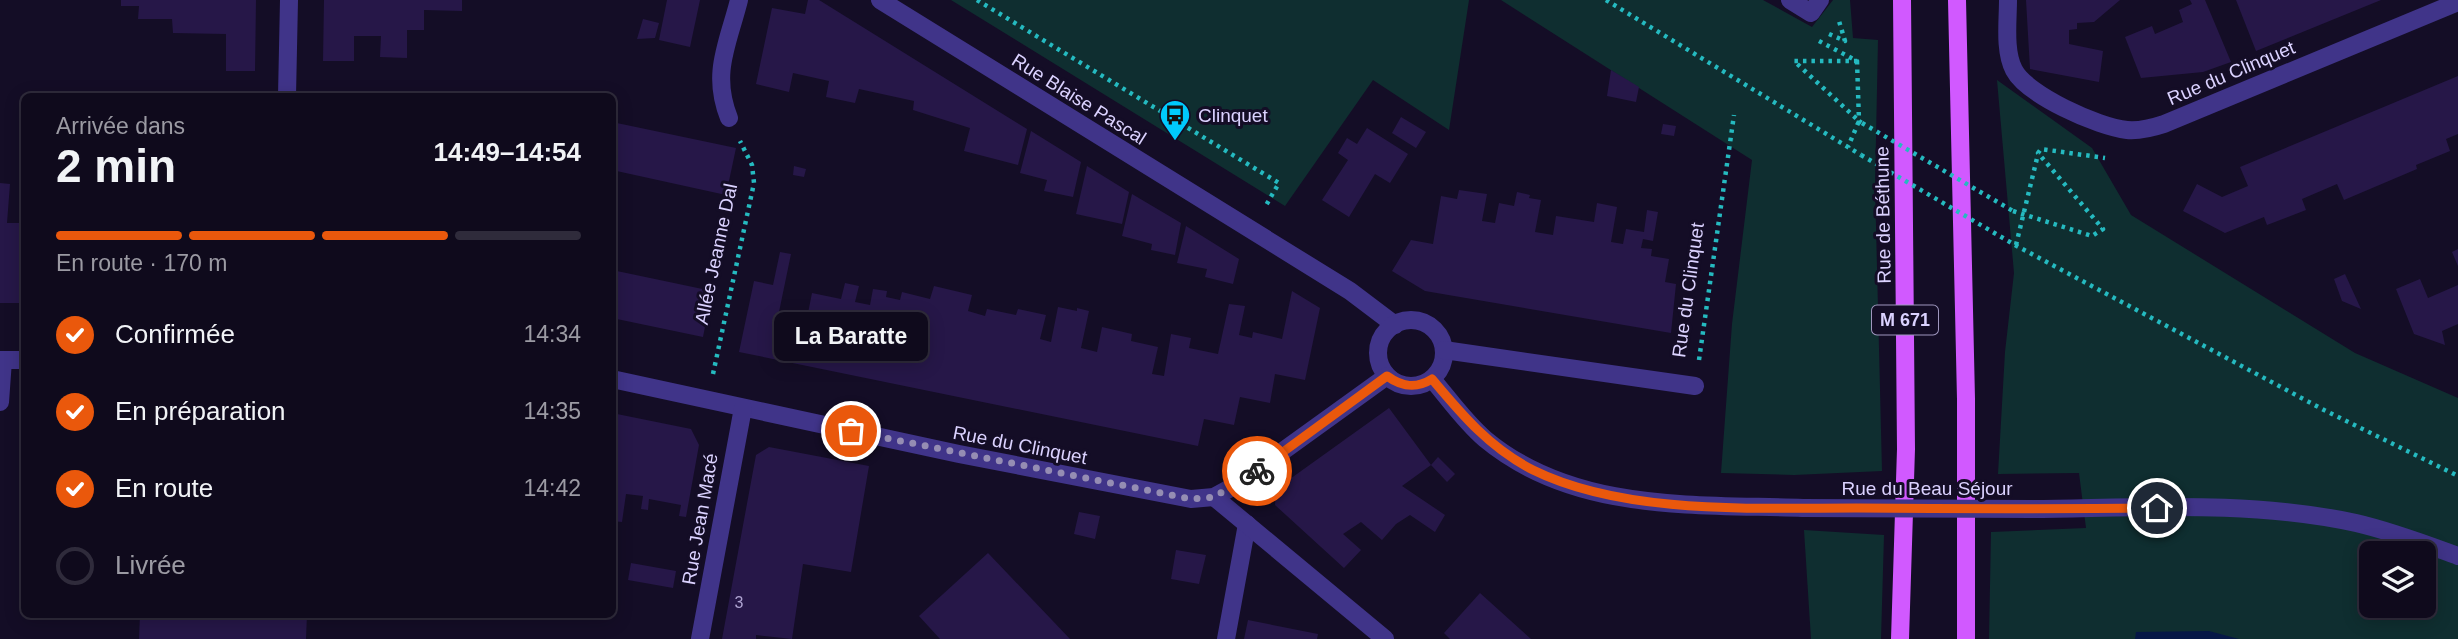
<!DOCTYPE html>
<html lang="fr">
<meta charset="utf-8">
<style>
body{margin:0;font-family:Arial,sans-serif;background:#1d1829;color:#f1f3f6;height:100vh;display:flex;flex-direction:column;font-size:26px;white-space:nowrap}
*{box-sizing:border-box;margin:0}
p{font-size:23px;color:#9b9aa3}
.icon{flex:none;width:38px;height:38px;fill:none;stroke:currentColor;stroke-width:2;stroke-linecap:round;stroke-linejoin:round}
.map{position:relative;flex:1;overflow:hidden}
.side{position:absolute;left:21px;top:93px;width:595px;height:525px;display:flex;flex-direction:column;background:#0f0a1c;border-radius:10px;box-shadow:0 4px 18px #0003,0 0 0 2px #2f2b3b}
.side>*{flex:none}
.buttons{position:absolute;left:2359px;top:541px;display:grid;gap:14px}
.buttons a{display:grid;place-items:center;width:77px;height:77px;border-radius:10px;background:#0f0a1c;box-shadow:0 4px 18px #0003,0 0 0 2px #2f2b3b;font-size:35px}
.pin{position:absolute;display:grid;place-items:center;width:60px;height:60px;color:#fff;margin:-30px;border:4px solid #fff;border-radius:50%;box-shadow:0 2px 7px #0007}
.courier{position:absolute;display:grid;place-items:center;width:70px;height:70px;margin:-35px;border:5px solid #ea580c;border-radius:50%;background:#fff;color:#222;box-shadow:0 2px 9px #0007}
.bubble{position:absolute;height:49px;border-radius:10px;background:#0f0a1c;box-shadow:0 4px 18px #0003,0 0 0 2px #2f2b3b;font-size:23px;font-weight:600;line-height:49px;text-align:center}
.summary em{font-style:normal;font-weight:600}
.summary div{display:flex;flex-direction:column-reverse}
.summary{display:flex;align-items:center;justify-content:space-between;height:119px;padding:0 35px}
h1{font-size:46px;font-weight:600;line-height:52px}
.bar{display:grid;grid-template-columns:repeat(4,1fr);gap:10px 7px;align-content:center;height:84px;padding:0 35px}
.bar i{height:9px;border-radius:5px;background:#2f2b3b}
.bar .selected{background:#ea580c}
.bar p{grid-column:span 4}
ol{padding:0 35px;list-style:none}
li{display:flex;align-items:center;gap:21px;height:77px}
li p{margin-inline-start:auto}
li .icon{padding:7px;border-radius:50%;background:#ea580c;color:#fff;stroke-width:4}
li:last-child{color:#9b9aa3}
li i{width:38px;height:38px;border:4px solid #2f2b3b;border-radius:50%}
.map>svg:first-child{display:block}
.green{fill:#0f2e30;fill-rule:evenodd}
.water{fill:#061746}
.building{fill:#261748}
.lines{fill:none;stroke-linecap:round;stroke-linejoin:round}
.path{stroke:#25bac0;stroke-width:4.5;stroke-dasharray:3.5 5;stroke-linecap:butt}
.lane{stroke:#403489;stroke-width:18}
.street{stroke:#403489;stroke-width:18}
.primary{stroke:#d159ff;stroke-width:18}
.path-bridge{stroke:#25bac0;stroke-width:4.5;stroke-dasharray:3.5 5;stroke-linecap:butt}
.street-bridge{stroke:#403489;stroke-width:18}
.done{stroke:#958db3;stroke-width:7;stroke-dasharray:0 12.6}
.route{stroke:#ea580c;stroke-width:9}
.labels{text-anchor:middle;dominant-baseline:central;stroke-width:6;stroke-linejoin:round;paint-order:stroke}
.number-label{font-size:16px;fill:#aea3d1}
.shield{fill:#140d26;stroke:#9f97be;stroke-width:2}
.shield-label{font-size:18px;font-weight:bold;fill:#dbd2ff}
.street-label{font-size:19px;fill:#dbd2ff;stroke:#140d26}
.poi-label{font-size:19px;fill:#dbd2ff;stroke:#140d26;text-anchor:start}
</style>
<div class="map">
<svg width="2458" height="639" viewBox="0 0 2458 639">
<rect width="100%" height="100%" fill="#140d26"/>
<g class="green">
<path d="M 951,0 L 1469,0 L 1449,130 L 1373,80 L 1285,206 Z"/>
<path d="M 1501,0 L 1763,0 L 1812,27 L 1833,0 L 1850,0 L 1853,38 L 1878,40 L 1875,186 L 1882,471 L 1794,475 L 1721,473 L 1732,324 L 1752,160 Z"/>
<path d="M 1997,80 L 2092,148 L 2131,215 L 2355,353 L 2458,398 L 2458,639 L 1989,639 L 1991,532 L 2086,528 L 2079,473 L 1998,474 L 2005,352 L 2014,273 ZM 2371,553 L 2424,553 L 2424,606 L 2371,606 Z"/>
<path d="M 1804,530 L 1884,535 L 1881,639 L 1811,639 Z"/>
</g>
<path class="water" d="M 2209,631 L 2239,639 L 2135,639 L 2136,632 Z"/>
<g class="building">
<path d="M 121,0 L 256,0 L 255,71 L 226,71 L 226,34 L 173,33 L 172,19 L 138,19 L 139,6 L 121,6 Z"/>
<path d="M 324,0 L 462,0 L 462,11 L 424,10 L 424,30 L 407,30 L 407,58 L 380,57 L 381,36 L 354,36 L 354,61 L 323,61 Z"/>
<path d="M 667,0 L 700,0 L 690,47 L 659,40 Z"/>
<path d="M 808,0 L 819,0 L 1027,129 L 1018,165 L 964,151 L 970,128 L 913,110 L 914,101 L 859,89 L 855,103 L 826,97 L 829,81 L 793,73 L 789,92 L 756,84 L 772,8 L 805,14 Z"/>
<path d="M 2026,0 L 2120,0 L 2094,22 L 2077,23 L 2077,29 L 2069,30 L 2069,44 L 2103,51 L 2099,82 L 2030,69 Z"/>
<path d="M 2190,0 L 2205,0 L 2231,62 L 2203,72 L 2141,78 L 2125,37 L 2152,26 L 2155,34 L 2183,22 L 2179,10 L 2192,4 Z"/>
<path d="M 2236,0 L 2381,0 L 2256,51 Z"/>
<path d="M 643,19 L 659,23 L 655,38 L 637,39 Z"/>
<path d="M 1611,70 L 1639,87 L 1636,102 L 1607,96 Z"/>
<path d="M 2458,76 L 2458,134 L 2446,139 L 2450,151 L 2416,165 L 2417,169 L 2344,200 L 2337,184 L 2302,199 L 2306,210 L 2267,225 L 2264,217 L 2225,233 L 2183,211 L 2197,184 L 2222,197 L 2248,186 L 2240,167 Z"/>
<path d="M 1401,117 L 1426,132 L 1416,148 L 1392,133 Z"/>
<path d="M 612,122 L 736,148 L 726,195 L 612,170 Z"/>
<path d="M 1663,124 L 1676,126 L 1674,136 L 1661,134 Z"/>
<path d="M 1367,128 L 1408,154 L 1390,183 L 1375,174 L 1349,217 L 1322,200 L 1348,160 L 1338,153 L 1347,138 L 1357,144 Z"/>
<path d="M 1031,131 L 1081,162 L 1073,197 L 1044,191 L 1047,180 L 1020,173 Z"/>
<path d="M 794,166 L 806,169 L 804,177 L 793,175 Z"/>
<path d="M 1087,166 L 1129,192 L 1122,224 L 1076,214 Z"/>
<path d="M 0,183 L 10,184 L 7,223 L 24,223 L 24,303 L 0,303 Z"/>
<path d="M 1459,190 L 1487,194 L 1482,221 L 1495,223 L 1499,203 L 1514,206 L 1517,192 L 1530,195 L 1529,198 L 1541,200 L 1535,232 L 1553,235 L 1556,216 L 1594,222 L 1597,203 L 1617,207 L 1611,242 L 1623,244 L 1626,229 L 1644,232 L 1647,210 L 1658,212 L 1653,241 L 1643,239 L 1641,248 L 1652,249 L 1651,256 L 1669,259 L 1665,282 L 1676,284 L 1671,333 L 1425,291 L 1392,271 L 1411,240 L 1433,244 L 1441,196 L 1457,199 Z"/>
<path d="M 1132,194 L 1181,223 L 1175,255 L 1151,250 L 1152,244 L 1122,236 Z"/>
<path d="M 1186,226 L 1239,259 L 1233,284 L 1205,277 L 1207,269 L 1177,263 Z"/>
<path d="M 2458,249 L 2458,266 L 2452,252 Z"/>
<path d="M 780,252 L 791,254 L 779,312 L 807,318 L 812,293 L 841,299 L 845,283 L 859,286 L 855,302 L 870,305 L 873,289 L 887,291 L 886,297 L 900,300 L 902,292 L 930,299 L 934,286 L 972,295 L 968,311 L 985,316 L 987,309 L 1016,315 L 1018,309 L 1046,315 L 1040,339 L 1051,342 L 1058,307 L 1077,311 L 1077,308 L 1089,311 L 1081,348 L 1097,352 L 1102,327 L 1132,334 L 1131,341 L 1158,347 L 1152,374 L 1164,376 L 1171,334 L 1191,338 L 1189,348 L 1218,354 L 1229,304 L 1245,306 L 1239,335 L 1252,338 L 1253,332 L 1282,339 L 1292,291 L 1320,308 L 1305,380 L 1275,374 L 1270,403 L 1240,397 L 1234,425 L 1204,419 L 1198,446 L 739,352 L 754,281 L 773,285 Z"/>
<path d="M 612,270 L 712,291 L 703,337 L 612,318 Z"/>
<path d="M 2345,274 L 2361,309 L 2342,301 L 2334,279 Z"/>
<path d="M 2420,279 L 2428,298 L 2458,285 L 2458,324 L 2442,331 L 2445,345 L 2414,334 L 2396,289 Z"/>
<path d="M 1389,408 L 1431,465 L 1402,486 L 1445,515 L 1435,532 L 1410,515 L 1396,524 L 1382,540 L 1361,522 L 1343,534 L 1361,550 L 1344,568 L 1275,505 L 1276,489 Z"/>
<path d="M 612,413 L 691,429 L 699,445 L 686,517 L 679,516 L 681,505 L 649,499 L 648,510 L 641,509 L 643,496 L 626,494 L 622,522 L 612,521 Z"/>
<path d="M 769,447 L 869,466 L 851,572 L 803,564 L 792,639 L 756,635 L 756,639 L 722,639 L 756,455 Z"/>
<path d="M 1438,457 L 1455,474 L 1447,482 L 1431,465 Z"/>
<path d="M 1079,512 L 1100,516 L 1095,539 L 1074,534 Z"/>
<path d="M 1176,550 L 1206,555 L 1199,584 L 1171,579 Z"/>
<path d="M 988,553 L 1070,639 L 940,639 L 919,616 Z"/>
<path d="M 631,563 L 676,571 L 673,588 L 628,580 Z"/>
<path d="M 1480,593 L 1531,639 L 1450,639 L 1444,633 Z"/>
<path d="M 140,614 L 307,614 L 306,639 L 139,639 Z"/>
<path d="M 1248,620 L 1318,634 L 1317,639 L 1244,639 Z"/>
</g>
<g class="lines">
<g class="path">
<path d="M 977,0 L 1279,183 L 1265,207"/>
<path d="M 1606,0 L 1861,155"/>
<path d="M 1829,34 L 1845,41 L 1839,21"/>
<path d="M 1819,41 L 1857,61 L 1794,61 L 1859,121 L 1848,147"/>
<path d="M 1857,61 L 1859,121 L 1862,123"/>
<path d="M 2013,211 L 2092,236 L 2103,229 L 2038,153 L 2041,149 L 2105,158"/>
<path d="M 2015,245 L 2324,410 L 2458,476"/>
<path d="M 2016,245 L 2038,154"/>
<path d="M 1699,360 L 1734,115"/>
<path d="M 713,374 L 754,183 L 752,165 L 740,141"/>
</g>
<g class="lane">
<path d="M 0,402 L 3,360"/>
<path d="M 1226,639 L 1247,524"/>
</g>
<g class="street">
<path d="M 880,0 L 1350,291 L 1395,325"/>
<path d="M 1790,0 L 1811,13 L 1820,0"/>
<path d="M 2008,0 C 2008,21 2004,51 2014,70 C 2027,95 2098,127 2127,130 C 2139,131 2152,128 2164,124 L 2458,2"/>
<path d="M 287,96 L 289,0"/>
<path d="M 729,118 C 711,73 728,44 739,0"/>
<circle cx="1411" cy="353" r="33"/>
<path d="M 1444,350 L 1695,386"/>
<path d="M 0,360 L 24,360"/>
<path d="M 612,379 L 959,454 L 1191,499 L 1214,497 L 1236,485 L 1387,376"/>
<path d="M 1432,379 C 1449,399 1465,422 1485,439 C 1574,513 1695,504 1803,508"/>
<path d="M 1214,497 L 1385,639"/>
<path d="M 2032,509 C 2139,508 2251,500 2356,523 C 2391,531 2425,544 2458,556"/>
<path d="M 700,639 L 743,408"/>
</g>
<g class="primary">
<path d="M 1957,0 L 1966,399 L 1966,639"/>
<path d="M 1900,639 L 1906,449 L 1902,0"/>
</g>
<g class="path-bridge">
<path d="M 1862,123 L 2013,211"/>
<path d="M 1861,155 L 2015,245"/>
</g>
<path class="street-bridge" d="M 1803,508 L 2032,509"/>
</g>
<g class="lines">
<path class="done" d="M 851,431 L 1191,499 L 1214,497 L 1257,471"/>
<path class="route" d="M 1257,471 L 1387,376 C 1402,387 1416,389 1432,379 C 1462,415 1490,448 1533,470 C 1624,515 1755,508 1856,508 C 1956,509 2057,509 2157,508"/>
</g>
<defs>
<g id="bus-pin" transform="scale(1.575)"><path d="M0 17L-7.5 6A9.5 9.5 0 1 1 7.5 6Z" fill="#00cafd" stroke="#140d26"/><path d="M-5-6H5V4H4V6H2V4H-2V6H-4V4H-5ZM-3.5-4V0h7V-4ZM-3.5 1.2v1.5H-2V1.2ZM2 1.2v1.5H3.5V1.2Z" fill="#111"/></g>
</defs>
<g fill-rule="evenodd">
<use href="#bus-pin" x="1175" y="115"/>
</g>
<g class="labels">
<g class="number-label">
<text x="739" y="602">3</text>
</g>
<rect class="shield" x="1872" y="305.5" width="66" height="29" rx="5"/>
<g class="shield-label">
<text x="1905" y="320">M 671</text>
</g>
<g class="street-label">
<text transform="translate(2231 73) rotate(-23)">Rue du Clinquet</text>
<text transform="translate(1079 99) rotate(32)">Rue Blaise Pascal</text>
<text transform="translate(1883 215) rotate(-91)">Rue de Béthune</text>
<text transform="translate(716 254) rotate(-78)">Allée Jeanne Dal</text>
<text transform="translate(1688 290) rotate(-82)">Rue du Clinquet</text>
<text transform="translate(1020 445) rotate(11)">Rue du Clinquet</text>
<text x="1927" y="488">Rue du Beau Séjour</text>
<text transform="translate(700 519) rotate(-80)">Rue Jean Macé</text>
</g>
<g class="poi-label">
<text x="1198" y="115">Clinquet</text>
</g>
</g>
</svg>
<div class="buttons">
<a><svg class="icon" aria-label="layers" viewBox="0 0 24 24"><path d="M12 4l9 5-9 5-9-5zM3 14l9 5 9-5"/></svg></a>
</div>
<div class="pin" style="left:851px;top:431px;background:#ea580c"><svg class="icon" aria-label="bag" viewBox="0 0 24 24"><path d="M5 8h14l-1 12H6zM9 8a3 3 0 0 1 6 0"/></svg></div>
<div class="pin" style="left:2157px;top:508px;background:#1f2937"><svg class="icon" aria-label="home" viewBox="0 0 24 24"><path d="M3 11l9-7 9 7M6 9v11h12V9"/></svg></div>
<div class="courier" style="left:1257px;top:471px"><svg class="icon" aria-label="bike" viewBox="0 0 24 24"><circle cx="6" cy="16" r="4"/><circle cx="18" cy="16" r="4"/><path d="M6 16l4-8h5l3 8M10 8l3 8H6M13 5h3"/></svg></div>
<div class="bubble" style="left:774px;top:312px;width:154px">La Baratte</div>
<section class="side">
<div class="summary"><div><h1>2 min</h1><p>Arrivée dans</p></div><em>14:49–14:54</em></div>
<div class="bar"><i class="selected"></i><i class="selected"></i><i class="selected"></i><i></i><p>En route · 170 m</p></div>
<ol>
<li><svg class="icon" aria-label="check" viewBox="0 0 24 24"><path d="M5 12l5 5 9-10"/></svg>Confirmée<p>14:34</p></li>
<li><svg class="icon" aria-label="check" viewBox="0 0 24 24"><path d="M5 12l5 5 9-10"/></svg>En préparation<p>14:35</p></li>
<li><svg class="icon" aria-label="check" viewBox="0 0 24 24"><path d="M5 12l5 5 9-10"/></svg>En route<p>14:42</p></li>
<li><i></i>Livrée</li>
</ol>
</section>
</div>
